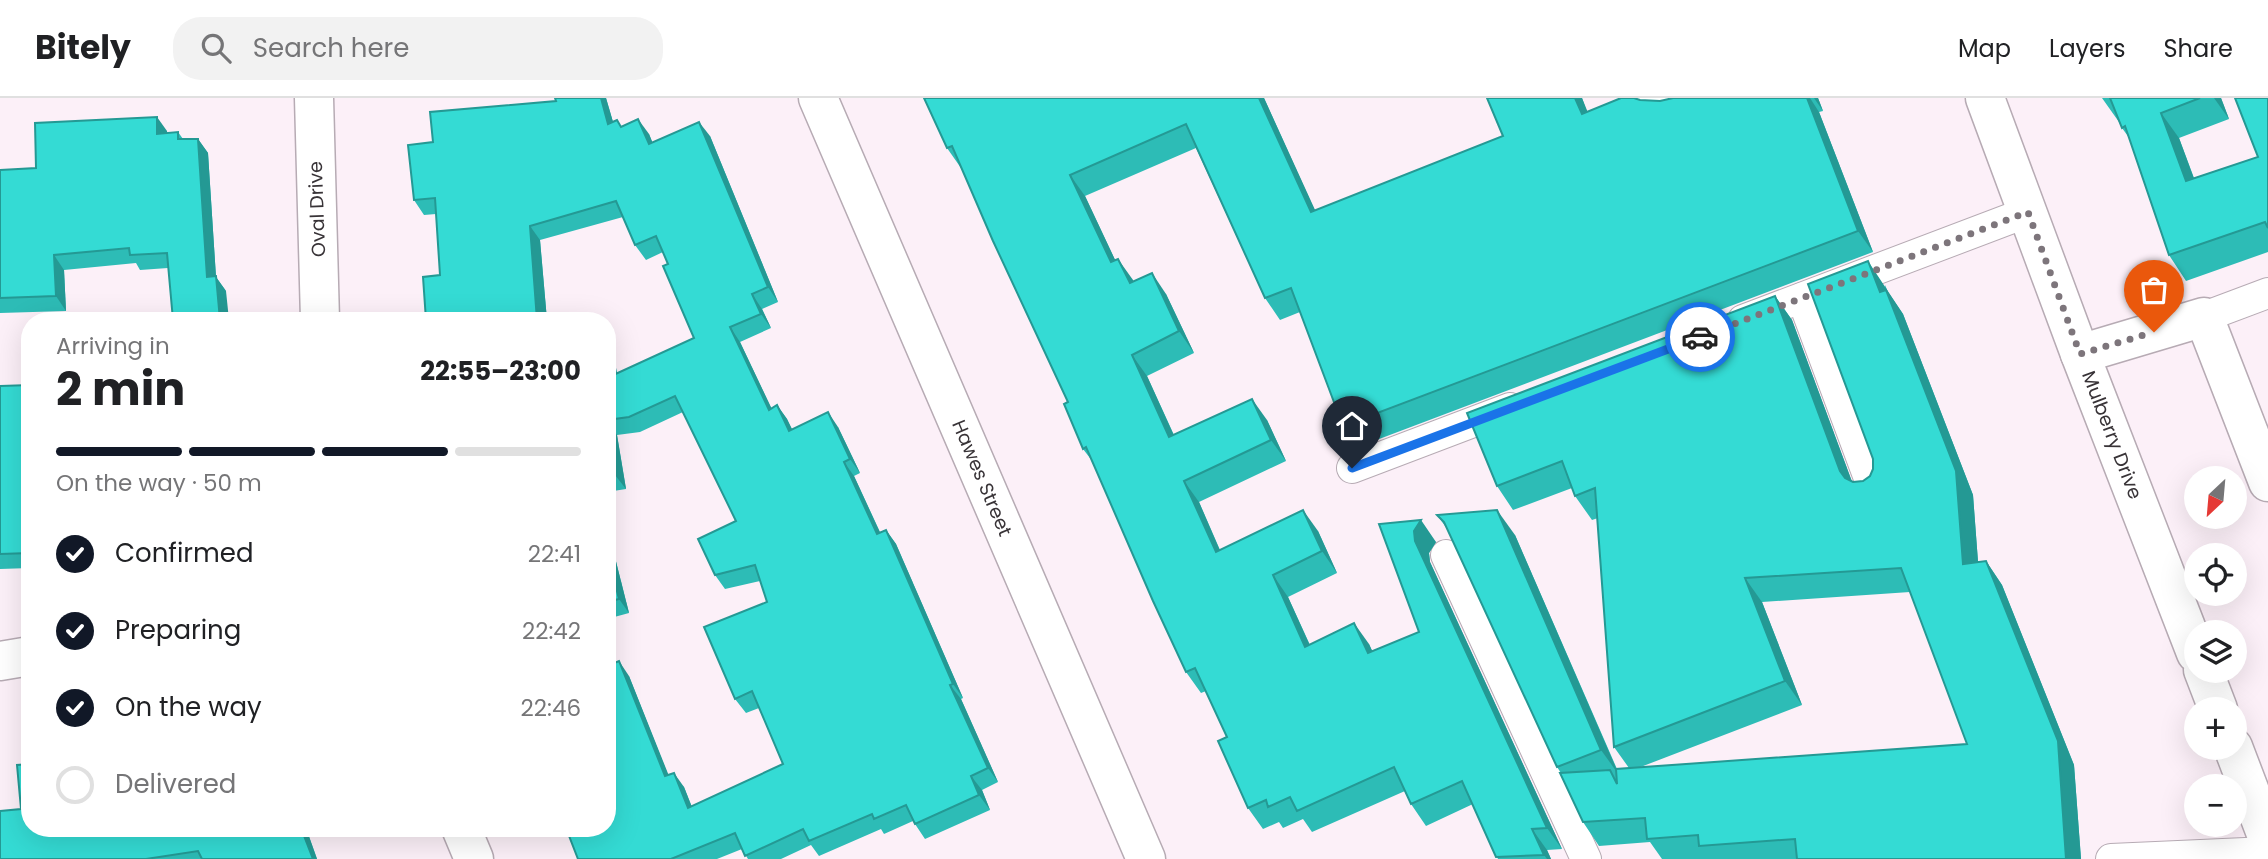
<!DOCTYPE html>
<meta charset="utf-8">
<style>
body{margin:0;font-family:Poppins,sans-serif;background:#f2f2f2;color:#202124;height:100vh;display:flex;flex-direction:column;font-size:26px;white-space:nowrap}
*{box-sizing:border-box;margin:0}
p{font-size:23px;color:#757577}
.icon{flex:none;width:38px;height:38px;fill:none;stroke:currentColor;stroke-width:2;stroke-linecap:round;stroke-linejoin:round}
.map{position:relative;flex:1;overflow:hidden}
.side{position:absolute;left:21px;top:214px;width:595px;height:525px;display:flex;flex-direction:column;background:#fff;border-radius:28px;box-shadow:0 7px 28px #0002}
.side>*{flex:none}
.needle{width:46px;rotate:206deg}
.controls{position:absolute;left:2184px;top:368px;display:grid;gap:14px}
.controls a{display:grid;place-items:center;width:63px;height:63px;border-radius:50%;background:#fff;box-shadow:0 7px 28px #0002;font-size:35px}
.pin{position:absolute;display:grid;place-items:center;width:60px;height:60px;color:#fff;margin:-72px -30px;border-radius:50% 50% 50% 0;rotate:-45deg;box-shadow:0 0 7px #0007}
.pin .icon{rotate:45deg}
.courier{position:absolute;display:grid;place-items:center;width:70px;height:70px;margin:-35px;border:5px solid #1a73e8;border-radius:50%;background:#fff;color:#222;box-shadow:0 2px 9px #0007}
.head em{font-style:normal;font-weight:700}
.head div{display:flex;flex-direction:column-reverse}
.head{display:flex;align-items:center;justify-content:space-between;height:119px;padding:0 35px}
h1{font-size:46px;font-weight:700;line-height:52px}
.bar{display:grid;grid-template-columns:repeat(4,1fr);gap:10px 7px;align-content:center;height:84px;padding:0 35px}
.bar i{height:9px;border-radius:5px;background:#e0e0e0}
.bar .on{background:#111827}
.bar p{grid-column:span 4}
ol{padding:0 35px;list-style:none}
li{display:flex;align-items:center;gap:21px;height:77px}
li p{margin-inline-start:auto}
li .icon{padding:7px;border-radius:50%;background:#111827;color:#fff;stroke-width:4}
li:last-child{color:#757577}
li i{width:38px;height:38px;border:4px solid #e0e0e0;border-radius:50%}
header{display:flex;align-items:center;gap:42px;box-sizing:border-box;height:98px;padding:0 35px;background:#fff;border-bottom:2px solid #e0e0e0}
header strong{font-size:33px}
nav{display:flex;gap:38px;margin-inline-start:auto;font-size:24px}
.search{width:490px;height:63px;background:#f2f2f2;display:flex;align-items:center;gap:18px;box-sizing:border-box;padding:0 24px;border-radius:28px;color:#757577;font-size:26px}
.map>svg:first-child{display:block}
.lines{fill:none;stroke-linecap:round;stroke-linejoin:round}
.service-casing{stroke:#b7abb4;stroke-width:32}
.minor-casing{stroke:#b7abb4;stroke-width:41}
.primary-casing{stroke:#b7abb4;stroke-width:41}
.service{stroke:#fff;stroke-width:30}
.minor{stroke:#fff;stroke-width:38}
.primary{stroke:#fff;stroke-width:38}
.wall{fill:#2dbcb6;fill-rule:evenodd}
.shaded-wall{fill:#249994}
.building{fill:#34dbd4;stroke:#249994;stroke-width:2}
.done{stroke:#7d757b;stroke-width:7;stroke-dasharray:0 12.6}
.route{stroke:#1a73e8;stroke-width:9}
.labels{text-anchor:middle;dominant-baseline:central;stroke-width:5;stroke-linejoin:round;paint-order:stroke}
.street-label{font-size:19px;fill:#383337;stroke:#fff}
</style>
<header>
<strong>Bitely</strong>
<div class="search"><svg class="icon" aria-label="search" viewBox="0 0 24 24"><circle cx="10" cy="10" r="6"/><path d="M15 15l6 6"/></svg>Search here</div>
<nav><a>Map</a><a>Layers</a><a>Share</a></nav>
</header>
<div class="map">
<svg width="2268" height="761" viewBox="0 0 2268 761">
<rect width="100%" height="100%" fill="#fcf0f8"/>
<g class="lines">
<g class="service-casing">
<g id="service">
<path d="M 1642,0 C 1663,11 1683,8 1704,0"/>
<path d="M 1802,200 L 1873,391"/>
<path d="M 2204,219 L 2268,195"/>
<path d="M 1743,222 L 2028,114"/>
<path d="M 1352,370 L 1510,310"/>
<path d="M 1446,457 L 1586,761"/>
<path d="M 2111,761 L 2268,754"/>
</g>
</g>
<g class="minor-casing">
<g id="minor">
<path d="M 314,0 L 320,222"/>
<path d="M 818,0 L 1146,761"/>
<path d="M 2080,256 L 2204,219 L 2268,384"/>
<path d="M 0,563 L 30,558"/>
<path d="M 461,730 L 474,761"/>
</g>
</g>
<g class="primary-casing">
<g id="primary">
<path d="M 1985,0 L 2080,256 L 2196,555"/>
<path d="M 2203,572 L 2218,611"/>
<path d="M 2233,649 L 2268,741"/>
</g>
</g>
<use href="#service" class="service"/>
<use href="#minor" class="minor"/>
<use href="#primary" class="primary"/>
</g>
<g class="wall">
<path d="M 606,0 L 613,24 L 622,29 L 649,36 L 652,44 L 710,38 L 778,204 L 762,211 L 771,230 L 740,244 L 771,310 L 777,307 L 787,321 L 792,332 L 838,329 L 860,375 L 854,378 L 880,434 L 886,432 L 896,446 L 963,600 L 961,601 L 998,684 L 982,692 L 990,712 L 925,741 L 913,723 L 884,736 L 881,731 L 819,758 L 811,747 L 781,761 L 748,761 L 742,751 L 717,761 L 578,761 L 629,578 L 668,677 L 684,689 L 692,709 L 783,666 L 759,610 L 746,615 L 735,601 L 767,504 L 760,483 L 725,491 L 715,477 L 736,423 L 683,314 L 640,334 L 617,337 L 626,391 L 607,394 L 607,230 L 610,234 L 617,276 L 694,240 L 663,154 L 646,162 L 635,147 L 623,119 L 540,142 L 547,222 L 426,222 L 440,177 L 436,116 L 424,117 L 414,102 L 433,44 L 556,3 Z"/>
<path d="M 924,0 L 1264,0 L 1315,113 L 1503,38 L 1487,0 L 1582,0 L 1587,14 L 1640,2 L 1660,3 L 1673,0 L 1818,0 L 1823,13 L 1819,14 L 1873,154 L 1358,349 L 1343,328 L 1300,214 L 1280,222 L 1265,200 L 1196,50 L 1085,98 L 1115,162 L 1134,184 L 1166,196 L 1194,255 L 1147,278 L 1174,337 L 1267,322 L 1286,363 L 1199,404 L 1220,452 L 1318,433 L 1337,475 L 1288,499 L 1310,547 L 1369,546 L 1372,553 L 1419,534 L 1379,426 L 1436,444 L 1429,455 L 1430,464 L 1562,751 L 1547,752 L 1551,761 L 1498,761 L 1473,706 L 1426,728 L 1411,706 L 1405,693 L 1312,734 L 1303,721 L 1283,730 L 1279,724 L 1263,731 L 1248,710 L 1227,639 L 1206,593 L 1201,595 L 1186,574 L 1093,364 L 1083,351 L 1068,304 L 961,70 L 947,50 Z"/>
<path d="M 2102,0 L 2221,0 L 2229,21 L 2179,40 L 2194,80 L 2258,59 L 2268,0 L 2268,154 L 2186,183 L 2169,157 L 2130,41 L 2122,30 L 2119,24 Z"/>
<path d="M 167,33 L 167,35 L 178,34 L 183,41 L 198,41 L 208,55 L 216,179 L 226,193 L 168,170 L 140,172 L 136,165 L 64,172 L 66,213 L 0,215 L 0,72 L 36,70 Z"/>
<path d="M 1885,187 L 1888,194 L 1903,216 L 1973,397 L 1978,464 L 1986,463 L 2002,487 L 2074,667 L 2081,761 L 1662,761 L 1650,744 L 1599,748 L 1583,724 L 1561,675 L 1557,669 L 1448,432 L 1437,417 L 1515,437 L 1617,671 L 1629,670 L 1614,649 L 1598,420 L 1592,422 L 1575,398 L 1572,390 L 1513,412 L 1497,388 L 1775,198 L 1792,222 L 1852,384 L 1863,383 L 1870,378 L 1873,371 ZM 1910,494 L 1967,646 L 1638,670 L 1802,607 L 1762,504 Z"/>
<path d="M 30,287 L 30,470 L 0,471 L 0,288 Z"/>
<path d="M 607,428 L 629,515 L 607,521 Z"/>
<path d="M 306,730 L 317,761 L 0,761 Z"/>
</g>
<g class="shaded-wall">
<path d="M 601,0 L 606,0 L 618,41 L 608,26 Z"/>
<path d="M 1259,0 L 1264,0 L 1326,136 L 1311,114 Z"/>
<path d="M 1575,0 L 1582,0 L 1597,37 L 1582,16 Z"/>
<path d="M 1807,0 L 1810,0 L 1819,14 L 1873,154 L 1858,133 Z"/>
<path d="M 1814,0 L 1818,0 L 1823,13 Z"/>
<path d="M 2214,0 L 2221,0 L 2229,21 Z"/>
<path d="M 2161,15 L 2179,40 L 2204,108 L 2186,83 Z"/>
<path d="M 157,19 L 167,33 L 168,50 L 157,36 Z"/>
<path d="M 638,21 L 649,36 L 659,60 L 649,46 Z"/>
<path d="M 699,24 L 710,38 L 778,204 L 768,189 Z"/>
<path d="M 198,41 L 208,55 L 216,179 L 226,193 L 229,222 L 220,222 L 207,179 Z"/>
<path d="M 1070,77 L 1085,98 L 1126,185 L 1111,164 Z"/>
<path d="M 530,128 L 540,142 L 547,222 L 537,222 Z"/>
<path d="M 54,157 L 64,172 L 66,213 L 56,198 Z"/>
<path d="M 1118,161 L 1133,182 L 1145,207 L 1130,185 Z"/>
<path d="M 1868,163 L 1903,216 L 1973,397 L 1980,490 L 1963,466 L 1880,194 Z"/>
<path d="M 1152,175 L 1166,196 L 1194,255 L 1179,233 Z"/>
<path d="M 752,196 L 762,211 L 771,230 L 761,216 Z"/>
<path d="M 1775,198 L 1792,222 L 1857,397 L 1840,373 Z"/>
<path d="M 730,229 L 740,244 L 779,326 L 769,312 Z"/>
<path d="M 607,230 L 610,234 L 620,294 L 609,279 L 607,266 Z"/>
<path d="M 1132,257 L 1147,278 L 1184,360 L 1169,339 Z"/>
<path d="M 1252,301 L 1267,322 L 1286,363 L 1271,342 Z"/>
<path d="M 777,307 L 787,321 L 800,347 L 789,333 Z"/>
<path d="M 828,314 L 838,329 L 860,375 L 850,361 Z"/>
<path d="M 607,323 L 617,337 L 626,391 L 615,377 Z"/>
<path d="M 844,364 L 854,378 L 887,450 L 877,436 Z"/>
<path d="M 1184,383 L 1199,404 L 1230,476 L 1216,454 Z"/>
<path d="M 1303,412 L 1318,433 L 1337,475 L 1322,453 Z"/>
<path d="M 1497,412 L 1515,437 L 1619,677 L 1601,652 Z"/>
<path d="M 1421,422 L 1436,444 L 1429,455 L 1430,464 L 1562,751 L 1547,730 L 1415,443 L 1414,433 Z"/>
<path d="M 607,428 L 629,515 L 619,501 L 607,454 Z"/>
<path d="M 886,432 L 896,446 L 963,600 L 953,586 Z"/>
<path d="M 1986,463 L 2002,487 L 2074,667 L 2081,761 L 2066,761 Z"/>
<path d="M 1273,477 L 1288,499 L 1320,570 L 1305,549 Z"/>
<path d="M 1745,480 L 1762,504 L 1802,607 L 1785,583 Z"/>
<path d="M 1354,525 L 1369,546 L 1383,576 L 1368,555 Z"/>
<path d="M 619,563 L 629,578 L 675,693 L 665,678 Z"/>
<path d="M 950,587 L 961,601 L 998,684 L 988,670 Z"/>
<path d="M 674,675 L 684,689 L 698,725 L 688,710 Z"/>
<path d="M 971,678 L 982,692 L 990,712 L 979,697 Z"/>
<path d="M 301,730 L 306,730 L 317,761 L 313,761 Z"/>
<path d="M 1532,731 L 1547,752 L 1551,761 L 1547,761 L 1544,757 Z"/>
</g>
<g class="building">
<path d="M 555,0 L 601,0 L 608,26 L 617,22 L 621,29 L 638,21 L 649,46 L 699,24 L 768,189 L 752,196 L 761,216 L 730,229 L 769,312 L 777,307 L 789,333 L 828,314 L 850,361 L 844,364 L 877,436 L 886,432 L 953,586 L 950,587 L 988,670 L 971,678 L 979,697 L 915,726 L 906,707 L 874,721 L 872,716 L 809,743 L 803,731 L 745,758 L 735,735 L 671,761 L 578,761 L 566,730 L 607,730 L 607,568 L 619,563 L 665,678 L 674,675 L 688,710 L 783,666 L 752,593 L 735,601 L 704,529 L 767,504 L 755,467 L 715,477 L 698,441 L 736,423 L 675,298 L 629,319 L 607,322 L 607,266 L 609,279 L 694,240 L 663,168 L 668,166 L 656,138 L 635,147 L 616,103 L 530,128 L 537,222 L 426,222 L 423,179 L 440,177 L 435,100 L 414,102 L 408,47 L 433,44 L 430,14 L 556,3 Z"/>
<path d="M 924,0 L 1259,0 L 1311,114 L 1503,38 L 1487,0 L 1575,0 L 1582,16 L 1621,0 L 1634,0 L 1640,2 L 1660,3 L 1673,0 L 1807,0 L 1858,133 L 1343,328 L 1291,190 L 1265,200 L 1186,26 L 1070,77 L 1111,164 L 1118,161 L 1130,185 L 1152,175 L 1179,233 L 1132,257 L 1169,339 L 1252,301 L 1271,342 L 1184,383 L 1216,454 L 1303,412 L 1322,453 L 1273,477 L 1305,549 L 1354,525 L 1368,555 L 1419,534 L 1379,426 L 1421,422 L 1414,433 L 1415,443 L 1547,730 L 1532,731 L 1544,757 L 1496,759 L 1462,683 L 1411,706 L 1394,669 L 1297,713 L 1290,699 L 1268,709 L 1266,702 L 1248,710 L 1218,643 L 1227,639 L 1195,570 L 1186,574 L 1153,503 L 1086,349 L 1083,351 L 1064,306 L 1068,304 L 993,143 L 952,48 L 947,50 Z"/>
<path d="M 2110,0 L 2200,0 L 2161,15 L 2186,83 L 2258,59 L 2235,0 L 2268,0 L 2268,130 L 2265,124 L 2169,157 L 2125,28 L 2122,30 Z"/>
<path d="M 157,19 L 157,36 L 178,34 L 178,41 L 198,41 L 207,179 L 216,178 L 220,222 L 173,222 L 167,155 L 130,157 L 129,150 L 54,157 L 56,198 L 0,200 L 0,72 L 36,70 L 35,25 Z"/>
<path d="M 1868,163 L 1880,194 L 1886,192 L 1956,373 L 1963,466 L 1986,463 L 2058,643 L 2066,761 L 1797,761 L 1795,741 L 1699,748 L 1698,737 L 1647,741 L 1645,720 L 1583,724 L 1560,675 L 1610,672 L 1617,686 L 1616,671 L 1967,646 L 1901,470 L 1745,480 L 1785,583 L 1614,649 L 1595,390 L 1575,398 L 1562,363 L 1497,388 L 1467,315 L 1775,198 L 1840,373 L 1845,380 L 1853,384 L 1863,383 L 1870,378 L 1873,371 L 1873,361 L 1808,186 Z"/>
<path d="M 599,219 L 600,222 L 581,222 Z"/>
<path d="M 30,287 L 30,455 L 0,456 L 0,288 Z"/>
<path d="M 607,324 L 615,377 L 607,378 Z"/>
<path d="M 1497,412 L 1601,652 L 1557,669 L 1444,424 L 1437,417 Z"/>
<path d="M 607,454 L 619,501 L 607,504 Z"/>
<path d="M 30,666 L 30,730 L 301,730 L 313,761 L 202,761 L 198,753 L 146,761 L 0,761 L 0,713 L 21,711 L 17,667 Z"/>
</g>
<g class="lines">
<path class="done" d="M 1700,239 L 2028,114 L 2080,256 L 2154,234"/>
<path class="route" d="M 1352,370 L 1700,239"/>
</g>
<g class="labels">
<g class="street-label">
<text transform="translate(317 111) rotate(-92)">Oval Drive</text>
<text transform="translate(2112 337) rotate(69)">Mulberry Drive</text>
<text transform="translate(982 380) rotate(67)">Hawes Street</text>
</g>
</g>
</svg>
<div class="controls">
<a><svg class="needle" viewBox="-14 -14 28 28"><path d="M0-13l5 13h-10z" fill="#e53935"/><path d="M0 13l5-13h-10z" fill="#757577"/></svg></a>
<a><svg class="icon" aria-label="locate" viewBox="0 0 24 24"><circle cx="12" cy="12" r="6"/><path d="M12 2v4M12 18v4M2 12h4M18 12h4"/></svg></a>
<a><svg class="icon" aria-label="layers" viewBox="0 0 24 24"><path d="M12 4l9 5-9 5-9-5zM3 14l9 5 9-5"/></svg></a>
<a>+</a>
<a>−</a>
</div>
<div class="pin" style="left:2154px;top:234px;background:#ea580c"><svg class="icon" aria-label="bag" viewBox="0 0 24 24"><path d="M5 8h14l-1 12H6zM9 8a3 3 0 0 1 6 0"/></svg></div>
<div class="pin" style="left:1352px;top:370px;background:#1f2937"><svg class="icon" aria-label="home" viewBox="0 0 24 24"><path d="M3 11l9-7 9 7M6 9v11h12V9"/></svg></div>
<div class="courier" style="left:1700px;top:239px"><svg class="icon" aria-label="car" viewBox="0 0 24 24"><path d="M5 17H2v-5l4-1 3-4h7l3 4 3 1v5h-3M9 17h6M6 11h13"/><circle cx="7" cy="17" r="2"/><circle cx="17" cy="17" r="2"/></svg></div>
<section class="side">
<div class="head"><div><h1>2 min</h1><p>Arriving in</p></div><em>22:55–23:00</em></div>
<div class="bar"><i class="on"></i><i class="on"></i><i class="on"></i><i></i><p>On the way · 50 m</p></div>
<ol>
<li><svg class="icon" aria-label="check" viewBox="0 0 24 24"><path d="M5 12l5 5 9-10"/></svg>Confirmed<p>22:41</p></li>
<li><svg class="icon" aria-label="check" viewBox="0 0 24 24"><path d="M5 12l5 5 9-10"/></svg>Preparing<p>22:42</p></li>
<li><svg class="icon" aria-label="check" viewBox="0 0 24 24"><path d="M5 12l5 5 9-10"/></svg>On the way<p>22:46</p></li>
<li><i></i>Delivered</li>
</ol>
</section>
</div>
